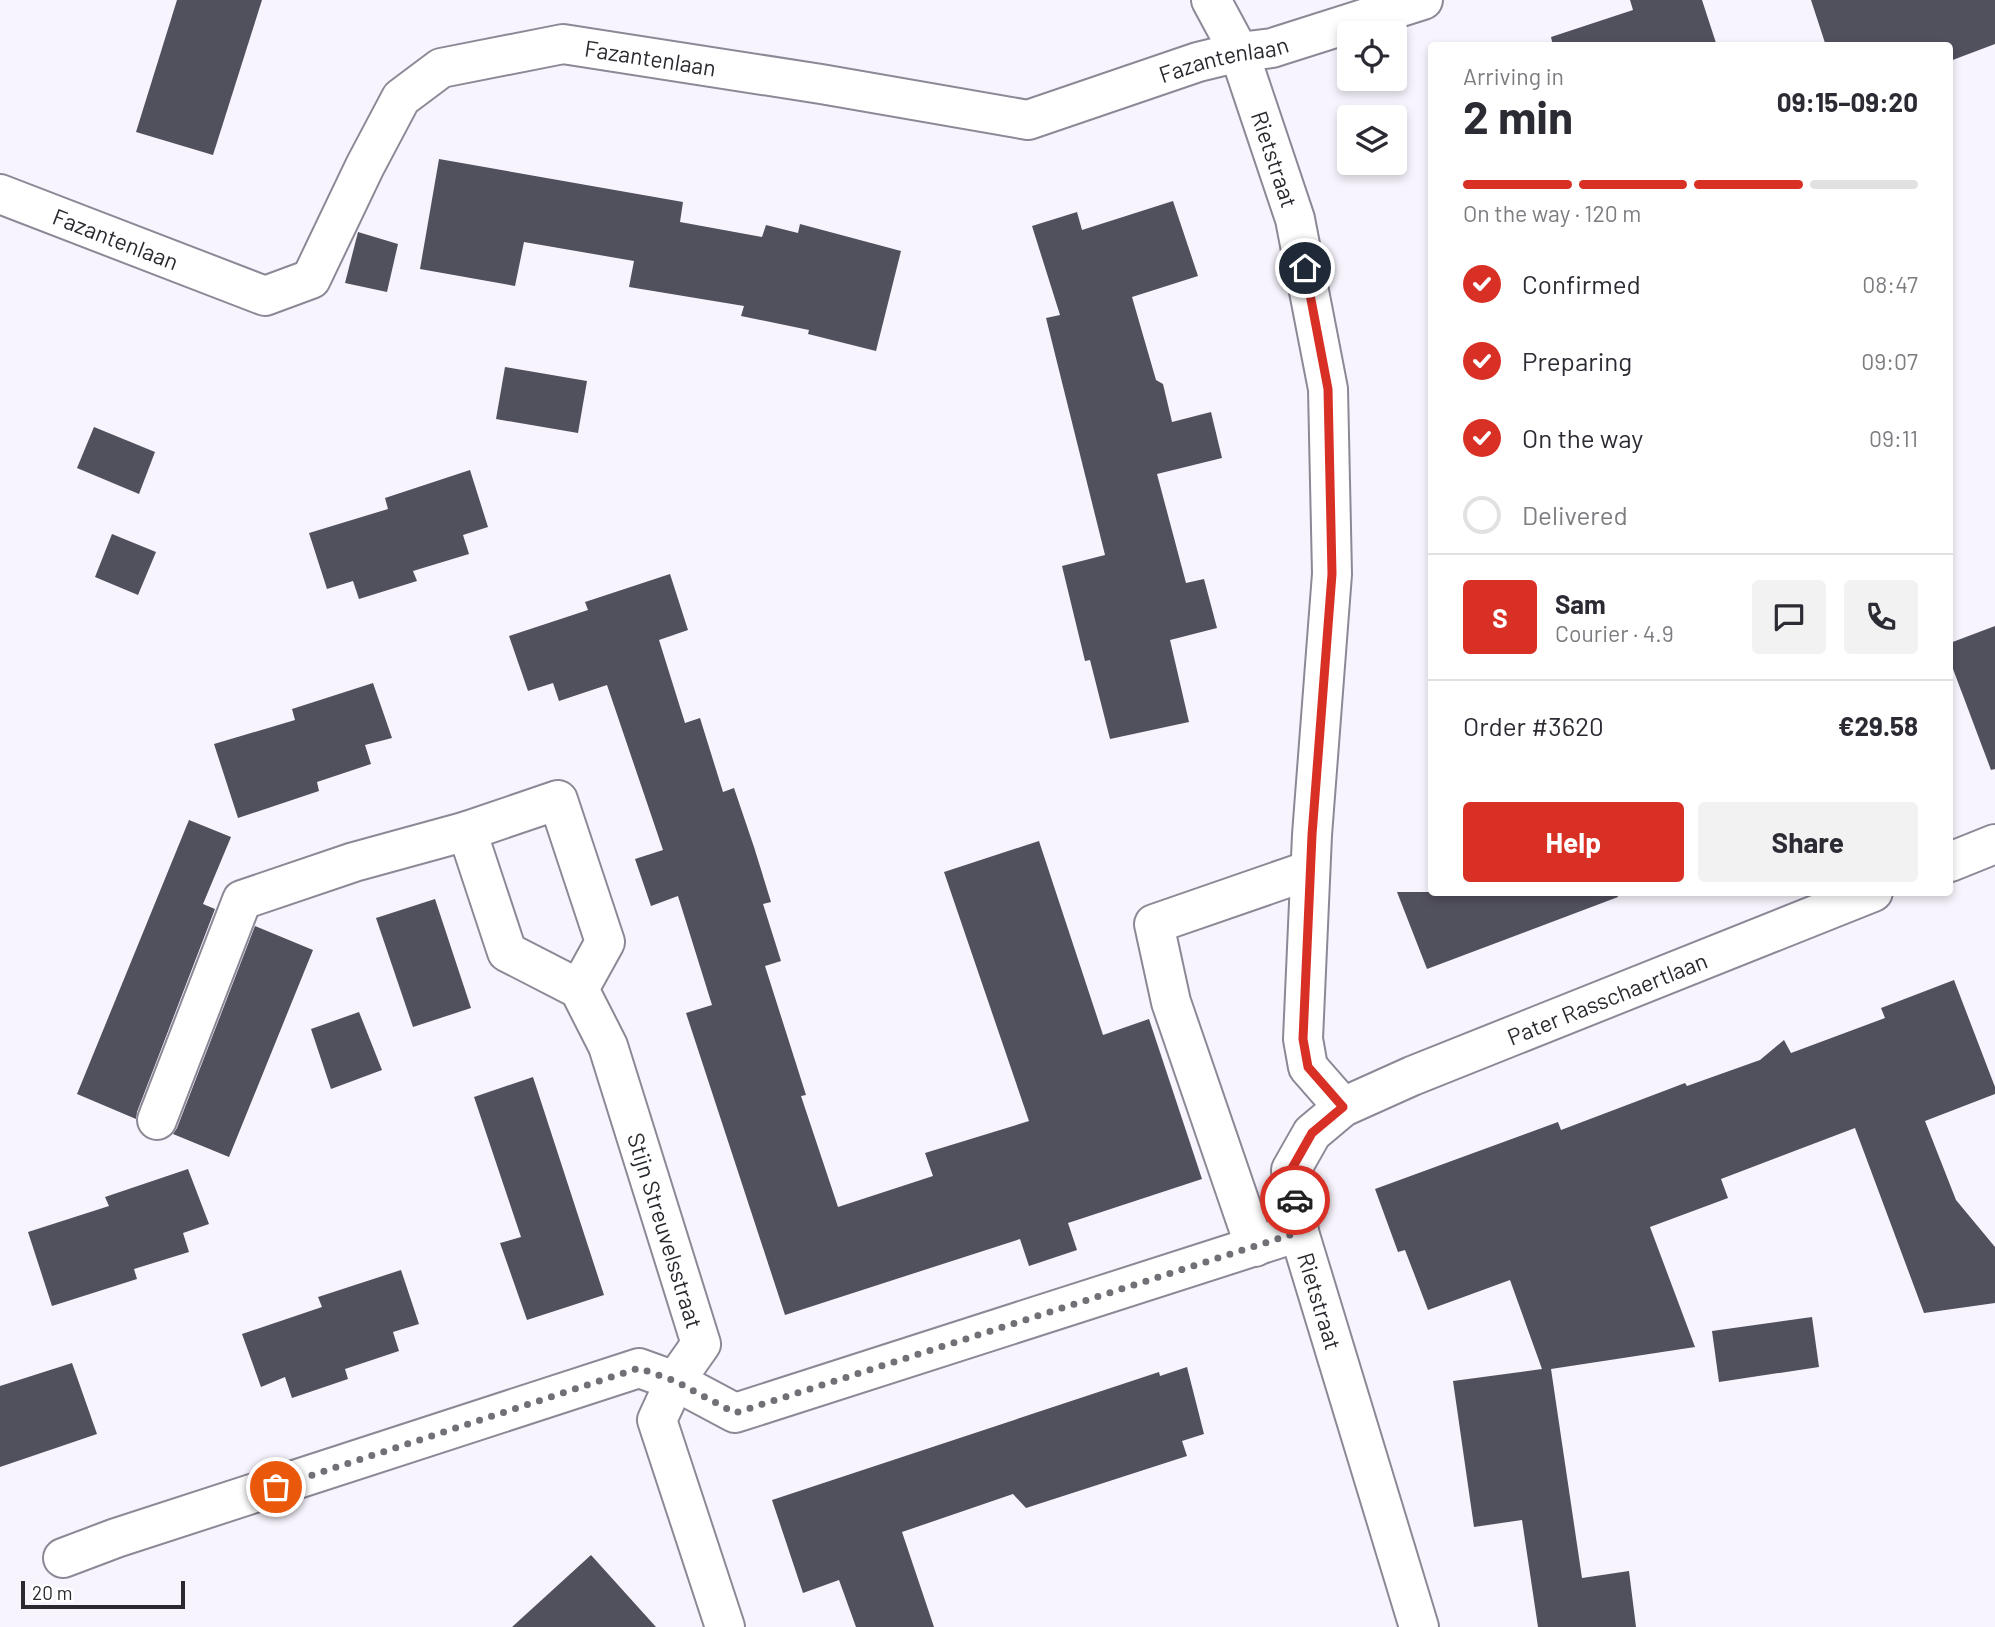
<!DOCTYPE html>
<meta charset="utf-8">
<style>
body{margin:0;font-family:Barlow,sans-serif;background:#f2f2f3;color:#2b2b33;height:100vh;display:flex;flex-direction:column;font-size:26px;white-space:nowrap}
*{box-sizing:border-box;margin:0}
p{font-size:23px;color:#7c7c81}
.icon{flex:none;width:38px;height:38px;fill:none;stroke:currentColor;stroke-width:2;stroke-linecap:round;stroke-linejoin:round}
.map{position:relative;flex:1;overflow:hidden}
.drawer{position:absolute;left:1428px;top:42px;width:525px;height:854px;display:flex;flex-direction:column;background:#fff;border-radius:7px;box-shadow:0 4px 10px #0003}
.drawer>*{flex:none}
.buttons{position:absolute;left:1337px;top:21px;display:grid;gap:14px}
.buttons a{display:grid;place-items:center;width:70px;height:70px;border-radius:7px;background:#fff;box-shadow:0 4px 10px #0003;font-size:35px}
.scale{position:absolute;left:21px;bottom:18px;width:164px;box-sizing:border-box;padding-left:7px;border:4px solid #2b292f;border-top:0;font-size:19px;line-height:24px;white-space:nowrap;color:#2b292f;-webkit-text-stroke:5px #fff;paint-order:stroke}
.pin{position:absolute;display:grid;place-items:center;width:60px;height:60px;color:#fff;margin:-30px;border:4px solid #fff;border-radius:50%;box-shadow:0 2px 7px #0007}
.courier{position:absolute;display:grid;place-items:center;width:70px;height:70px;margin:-35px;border:5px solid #d93025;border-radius:50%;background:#fff;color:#222;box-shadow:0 2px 9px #0007}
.headline em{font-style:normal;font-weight:700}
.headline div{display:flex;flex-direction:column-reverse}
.headline{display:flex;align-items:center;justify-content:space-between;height:119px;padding:0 35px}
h1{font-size:46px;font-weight:700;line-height:52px}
.bar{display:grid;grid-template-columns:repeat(4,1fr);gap:10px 7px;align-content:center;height:84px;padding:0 35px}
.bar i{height:9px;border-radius:5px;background:#e1e1e2}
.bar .on{background:#d93025}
.bar p{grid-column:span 4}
.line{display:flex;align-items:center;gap:18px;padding:0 35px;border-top:2px solid #e1e1e2}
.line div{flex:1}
.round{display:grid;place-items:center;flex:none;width:74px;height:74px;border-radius:7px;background:#f2f2f3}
ol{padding:0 35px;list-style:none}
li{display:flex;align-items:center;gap:21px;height:77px}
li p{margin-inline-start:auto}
li .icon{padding:7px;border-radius:50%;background:#d93025;color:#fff;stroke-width:4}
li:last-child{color:#7c7c81}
li i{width:38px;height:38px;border:4px solid #e1e1e2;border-radius:50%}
.primary-button{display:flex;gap:14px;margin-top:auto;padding:14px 35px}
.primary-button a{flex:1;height:80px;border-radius:7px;background:#d93025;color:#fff;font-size:28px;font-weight:700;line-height:80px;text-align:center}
.primary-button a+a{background:#f2f2f3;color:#2b2b33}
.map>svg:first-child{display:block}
.building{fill:#51505d}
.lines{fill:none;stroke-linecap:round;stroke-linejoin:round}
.minor-casing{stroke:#8d8896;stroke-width:42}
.minor{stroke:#fff;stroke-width:38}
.done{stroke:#727077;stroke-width:7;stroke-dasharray:0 12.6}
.route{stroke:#d93025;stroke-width:9}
.labels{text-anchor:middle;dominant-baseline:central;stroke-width:7;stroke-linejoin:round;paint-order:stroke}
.street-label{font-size:23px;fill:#2b292f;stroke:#fff}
</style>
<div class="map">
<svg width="1995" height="1627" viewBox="0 0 1995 1627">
<rect width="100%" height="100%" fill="#f7f4fd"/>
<g class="building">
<path d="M 177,0 L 262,0 L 213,155 L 136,132 Z"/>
<path d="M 1630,0 L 1702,0 L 1717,46 L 1553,46 L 1551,37 L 1633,10 Z"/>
<path d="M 1811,0 L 1995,0 L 1995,44 L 1950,61 L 1950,46 L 1826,46 Z"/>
<path d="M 439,159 L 683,202 L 680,222 L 762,237 L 766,225 L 798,233 L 800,224 L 901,251 L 876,351 L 808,334 L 809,330 L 741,316 L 744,306 L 629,287 L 634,261 L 524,242 L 515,286 L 420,269 Z"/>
<path d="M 1173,201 L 1198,276 L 1132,297 L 1156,380 L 1163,384 L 1172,422 L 1211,412 L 1222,458 L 1157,474 L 1186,583 L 1204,579 L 1217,628 L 1170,640 L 1189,722 L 1110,739 L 1090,660 L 1085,661 L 1062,566 L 1105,555 L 1046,318 L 1060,315 L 1032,226 L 1077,212 L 1082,230 Z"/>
<path d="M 358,232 L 398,244 L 387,292 L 345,283 Z"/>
<path d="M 505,367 L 587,381 L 578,433 L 496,419 Z"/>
<path d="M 94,427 L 155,452 L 139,494 L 77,468 Z"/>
<path d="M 470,470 L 488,527 L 463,535 L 469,554 L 413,571 L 417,581 L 359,599 L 353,581 L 327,589 L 309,533 L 388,509 L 385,498 Z"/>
<path d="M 112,534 L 156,552 L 138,595 L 95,577 Z"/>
<path d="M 670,574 L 688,630 L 659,640 L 685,723 L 700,718 L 723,792 L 734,788 L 754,847 L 771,902 L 763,904 L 781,961 L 765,966 L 806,1095 L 801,1096 L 838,1207 L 933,1176 L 925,1153 L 1029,1121 L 944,872 L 1039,841 L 1103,1035 L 1149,1019 L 1202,1179 L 1068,1223 L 1077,1250 L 1029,1266 L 1020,1239 L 785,1315 L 686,1013 L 712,1005 L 678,896 L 651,906 L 635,859 L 663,850 L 607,685 L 559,701 L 553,683 L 528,691 L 509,636 L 588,610 L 585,602 Z"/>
<path d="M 1995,626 L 1995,769 L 1991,770 L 1950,661 L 1950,643 Z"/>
<path d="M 373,683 L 392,738 L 365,745 L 371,764 L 317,782 L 319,791 L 238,818 L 214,744 L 295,720 L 292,709 Z"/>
<path d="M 189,820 L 231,837 L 203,904 L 215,909 L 137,1112 L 136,1119 L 77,1094 Z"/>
<path d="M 1397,892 L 1617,892 L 1618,897 L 1427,969 Z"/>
<path d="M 435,899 L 471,1008 L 413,1027 L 376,918 Z"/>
<path d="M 255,926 L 313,950 L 229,1157 L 173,1134 L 177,1128 Z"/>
<path d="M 1954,980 L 1995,1087 L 1995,1094 L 1925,1121 L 1956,1200 L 1995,1247 L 1995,1303 L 1924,1313 L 1855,1128 L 1721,1179 L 1728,1198 L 1650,1227 L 1695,1347 L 1551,1369 L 1582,1578 L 1629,1571 L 1636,1627 L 1538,1627 L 1522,1520 L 1474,1527 L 1453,1381 L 1542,1369 L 1510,1280 L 1428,1310 L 1405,1250 L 1398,1252 L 1375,1189 L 1558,1122 L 1561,1130 L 1685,1083 L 1687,1086 L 1760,1060 L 1784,1040 L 1791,1053 L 1885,1018 L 1881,1008 Z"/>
<path d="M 359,1012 L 382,1070 L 331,1089 L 311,1029 Z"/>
<path d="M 533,1077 L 604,1295 L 527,1320 L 500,1243 L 521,1237 L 474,1097 Z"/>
<path d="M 188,1169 L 209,1224 L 183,1233 L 189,1252 L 134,1269 L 137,1279 L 52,1306 L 28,1232 L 109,1206 L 105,1197 Z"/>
<path d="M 401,1270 L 419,1324 L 393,1332 L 399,1351 L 345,1369 L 348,1379 L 292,1398 L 285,1377 L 261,1387 L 242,1334 L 322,1307 L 318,1297 Z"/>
<path d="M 1812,1317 L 1819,1367 L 1719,1382 L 1712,1331 Z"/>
<path d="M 72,1363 L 97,1434 L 0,1467 L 0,1386 Z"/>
<path d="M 1187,1367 L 1204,1434 L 1182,1441 L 1187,1456 L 1026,1508 L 1013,1494 L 902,1532 L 934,1627 L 856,1627 L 839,1580 L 803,1593 L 772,1500 L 1159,1372 L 1160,1376 Z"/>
<path d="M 591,1555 L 656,1627 L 512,1627 Z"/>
</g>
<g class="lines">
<g class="minor-casing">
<g id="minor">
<path id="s1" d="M 1211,0 L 1239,52 L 1295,219 L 1328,389 L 1332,574 L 1312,835 L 1303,1039 L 1308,1067 L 1343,1107"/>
<path id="s2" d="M 0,194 L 265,296 L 311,279 L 365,166 L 401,98 L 441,68 L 563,44 L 821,84 L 1028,120 L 1198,62 L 1239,52 L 1272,48 L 1423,0"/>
<path d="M 1950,862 L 1995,844"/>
<path id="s3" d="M 579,989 L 605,942 L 558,800 L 467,831 L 507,952 L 579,989 L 608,1046 L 701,1344 L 675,1381 L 657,1420 L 725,1627"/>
<path d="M 157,1120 L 242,900 L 354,862 L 467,831"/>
<path d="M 1255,1247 L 1171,1002 L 1154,924 L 1310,870"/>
<path d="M 63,1558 L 116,1538 L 639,1368 L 675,1381 L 735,1413 L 1299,1232"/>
<path id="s4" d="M 1419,1627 L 1299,1232 L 1291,1170 L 1312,1133 L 1343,1107 L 1412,1076 L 1873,892"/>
</g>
</g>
<use href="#minor" class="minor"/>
</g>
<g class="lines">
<path class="done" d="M 276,1487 L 639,1368 L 675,1381 L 735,1413 L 1299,1232 L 1295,1200"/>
<path class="route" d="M 1295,1200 L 1291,1170 L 1312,1133 L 1343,1107 L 1308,1067 L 1303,1039 L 1312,835 L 1332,574 L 1328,389 L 1305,268"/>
</g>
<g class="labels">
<g class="street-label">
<text stroke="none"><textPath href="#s2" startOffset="798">Fazantenlaan</textPath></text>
<text stroke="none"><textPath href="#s2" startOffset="1386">Fazantenlaan</textPath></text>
<text stroke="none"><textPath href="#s1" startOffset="172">Rietstraat</textPath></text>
<text stroke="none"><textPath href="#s2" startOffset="124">Fazantenlaan</textPath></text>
<text stroke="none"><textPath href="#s4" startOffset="844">Pater Rasschaertlaan</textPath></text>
<text stroke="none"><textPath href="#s3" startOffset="765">Stijn Streuvelsstraat</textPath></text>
<text transform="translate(1320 1301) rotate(73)">Rietstraat</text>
</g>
</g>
</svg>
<div class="buttons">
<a><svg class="icon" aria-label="locate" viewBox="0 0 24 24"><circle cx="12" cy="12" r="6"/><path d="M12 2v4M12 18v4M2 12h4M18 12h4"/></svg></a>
<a><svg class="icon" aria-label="layers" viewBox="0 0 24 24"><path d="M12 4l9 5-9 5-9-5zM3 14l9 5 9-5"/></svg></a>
</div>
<div class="scale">20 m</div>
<div class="pin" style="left:276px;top:1487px;background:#ea580c"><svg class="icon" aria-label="bag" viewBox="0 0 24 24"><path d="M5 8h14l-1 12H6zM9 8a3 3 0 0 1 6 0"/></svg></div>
<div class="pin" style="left:1305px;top:268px;background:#1f2937"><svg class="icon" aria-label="home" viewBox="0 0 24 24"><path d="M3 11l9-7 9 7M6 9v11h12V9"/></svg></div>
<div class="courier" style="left:1295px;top:1200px"><svg class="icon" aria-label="car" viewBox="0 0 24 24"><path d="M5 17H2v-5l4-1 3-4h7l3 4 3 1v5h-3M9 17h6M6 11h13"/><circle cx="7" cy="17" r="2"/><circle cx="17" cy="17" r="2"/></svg></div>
<section class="drawer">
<div class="headline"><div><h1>2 min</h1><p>Arriving in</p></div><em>09:15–09:20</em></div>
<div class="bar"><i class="on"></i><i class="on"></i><i class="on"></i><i></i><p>On the way · 120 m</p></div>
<ol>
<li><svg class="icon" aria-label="check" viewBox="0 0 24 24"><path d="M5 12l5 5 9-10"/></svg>Confirmed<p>08:47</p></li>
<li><svg class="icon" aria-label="check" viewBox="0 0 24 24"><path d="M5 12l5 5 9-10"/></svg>Preparing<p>09:07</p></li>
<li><svg class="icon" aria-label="check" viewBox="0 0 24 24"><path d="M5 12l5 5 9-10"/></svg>On the way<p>09:11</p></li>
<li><i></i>Delivered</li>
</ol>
<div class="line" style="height:126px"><b class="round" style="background:#d93025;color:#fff">S</b><div><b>Sam</b><p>Courier · 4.9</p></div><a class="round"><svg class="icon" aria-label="chat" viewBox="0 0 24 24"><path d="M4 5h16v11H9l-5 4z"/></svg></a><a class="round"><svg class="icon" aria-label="phone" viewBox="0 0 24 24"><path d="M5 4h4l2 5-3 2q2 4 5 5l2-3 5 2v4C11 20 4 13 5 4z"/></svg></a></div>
<div class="line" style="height:91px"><div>Order #3620</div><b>€29.58</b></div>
<div class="primary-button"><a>Help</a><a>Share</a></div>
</section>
</div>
